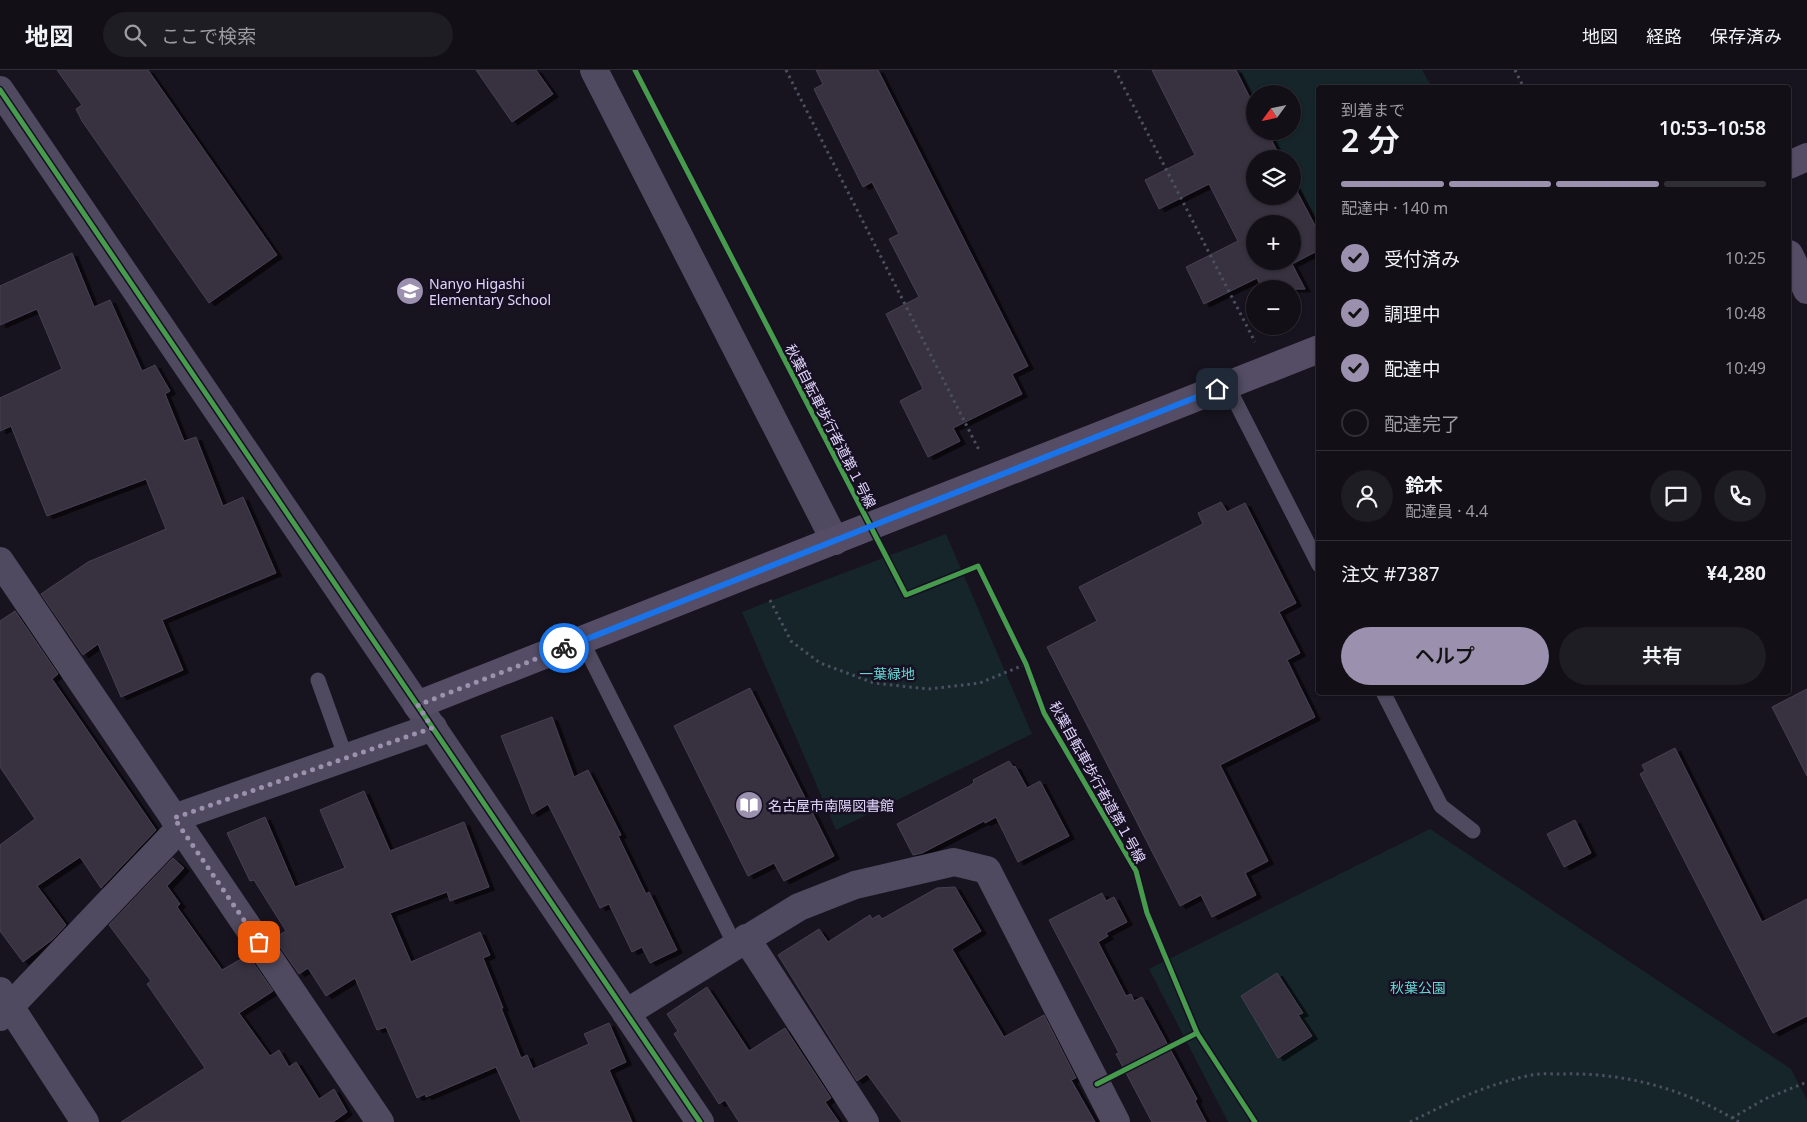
<!DOCTYPE html>
<html lang="ja">
<meta charset="utf-8">
<style>
body{margin:0;font-family:"Noto Sans","Noto Sans JP",sans-serif;background:#1f1d24;color:#f1f3f6;height:100vh;display:flex;flex-direction:column;font-size:19px;white-space:nowrap}
*{box-sizing:border-box;margin:0}
p{font-size:16px;color:#9c9ca1}
.icon{flex:none;width:28px;height:28px;fill:none;stroke:currentColor;stroke-width:2;stroke-linecap:round;stroke-linejoin:round}
.map{position:relative;flex:1;overflow:hidden}
.side{position:absolute;left:1316px;top:15px;width:475px;height:610px;display:flex;flex-direction:column;background:#120f17;border-radius:5px;box-shadow:0 1px 4px #0004,0 0 0 1px #312f36}
.side>*{flex:none}
.needle{width:32px;rotate:237deg}
.tools{position:absolute;left:1246px;top:15px;display:grid;gap:10px}
.tools a{display:grid;place-items:center;width:55px;height:55px;border-radius:50%;background:#120f17;box-shadow:0 1px 4px #0004,0 0 0 1px #312f36;font-size:25px}
.pin{position:absolute;display:grid;place-items:center;width:42px;height:42px;color:#fff;margin:-21px;border-radius:10px;box-shadow:0 2px 8px #0006}
.courier{position:absolute;display:grid;place-items:center;width:50px;height:50px;margin:-25px;border:4px solid #1a73e8;border-radius:50%;background:#fff;color:#222;box-shadow:0 1px 6px #0007}
.head em{font-style:normal;font-weight:600}
.head div{display:flex;flex-direction:column-reverse}
.head{display:flex;align-items:center;justify-content:space-between;height:85px;padding:0 25px}
h1{font-size:32px;font-weight:600;line-height:38px}
.bar{display:grid;grid-template-columns:repeat(4,1fr);gap:8px 5px;align-content:center;height:60px;padding:0 25px}
.bar i{height:6px;border-radius:4px;background:#312f36}
.bar .selected{background:#9b91af}
.bar p{grid-column:span 4}
.line{display:flex;align-items:center;gap:12px;padding:0 25px;border-top:1px solid #312f36}
.line div{flex:1}
.round{display:grid;place-items:center;flex:none;width:52px;height:52px;border-radius:26px;background:#1f1d24}
ol{padding:0 25px;list-style:none}
li{display:flex;align-items:center;gap:15px;height:55px}
li p{margin-inline-start:auto}
li .icon{padding:5px;border-radius:50%;background:#9b91af;color:#111;stroke-width:4}
li:last-child{color:#9c9ca1}
li i{width:28px;height:28px;border:2px solid #312f36;border-radius:50%}
.action{display:flex;gap:10px;margin-top:auto;padding:10px 25px}
.action a{flex:1;height:58px;border-radius:30px;background:#9b91af;color:#111;font-size:20px;font-weight:600;line-height:58px;text-align:center}
.action a+a{background:#1f1d24;color:#f1f3f6}
header{display:flex;align-items:center;gap:30px;box-sizing:border-box;height:70px;padding:0 25px;background:#120f17;border-bottom:1px solid #312f36}
header strong{font-size:24px}
nav{display:flex;gap:28px;margin-inline-start:auto;font-size:18px}
.search{width:350px;height:45px;background:#1f1d24;display:flex;align-items:center;gap:12px;box-sizing:border-box;padding:0 18px;border-radius:28px;color:#9c9ca1;font-size:19px}
.map>svg:first-child{display:block}
.green{fill:#15252a}
.building{fill:#383241;stroke:#464052;fill-rule:evenodd;filter:url(#shadow)}
.lines{fill:none;stroke-linecap:round;stroke-linejoin:round}
.path{stroke:#4b5060;stroke-width:3;stroke-dasharray:2.5 4;stroke-linecap:butt}
.lane{stroke:#4f4a5f;stroke-width:15}
.street{stroke:#4f4a5f;stroke-width:28}
.secondary{stroke:#544d65;stroke-width:28}
.cycleway-casing{stroke:#171023;stroke-width:8}
.cycleway{stroke:#469c4c;stroke-width:5}
.done{stroke:#9b91af;stroke-width:5;stroke-dasharray:0 9}
.route{stroke:#1a73e8;stroke-width:6}
.labels{text-anchor:middle;dominant-baseline:central;stroke-width:5;stroke-linejoin:round;paint-order:stroke}
.poi-label{font-size:14px;fill:#e2d5fc;stroke:#171023;text-anchor:start}
.street-label{font-size:14px;fill:#e2d5fc;stroke:#171023}
.park-label{font-size:14px;fill:#67d6d2;stroke:#171023}
</style>
<header>
<strong>地図</strong>
<div class="search"><svg class="icon" aria-label="search" viewBox="0 0 24 24"><circle cx="10" cy="10" r="6"/><path d="M15 15l6 6"/></svg>ここで検索</div>
<nav><a>地図</a><a>経路</a><a>保存済み</a></nav>
</header>
<div class="map">
<svg width="1807" height="1052" viewBox="0 0 1807 1052">
<defs>
<filter id="shadow"><feDropShadow dx="5.5" dy="3" stdDeviation="0" flood-color="#0009"/></filter>
</defs>
<rect width="100%" height="100%" fill="#18141f"/>
<g class="green">
<path d="M 1239,0 L 1422,0 L 1432,17 L 1319,18 L 1319,155 L 1293,104 L 1292,89 L 1284,89 L 1270,61 L 1292,61 L 1292,24 L 1255,24 L 1255,31 Z"/>
<path d="M 946,464 L 1032,664 L 836,760 L 742,542 Z"/>
<path d="M 1430,759 L 1791,999 L 1807,1030 L 1807,1052 L 1228,1052 L 1149,899 Z"/>
</g>
<g class="building">
<path d="M 57,0 L 148,0 L 277,185 L 209,233 L 82,51 L 76,39 L 82,35 Z"/>
<path d="M 476,0 L 536,0 L 553,24 L 512,52 Z"/>
<path d="M 816,0 L 878,0 L 1028,296 L 1012,304 L 1022,324 L 953,358 L 960,371 L 928,387 L 900,331 L 923,319 L 886,244 L 919,227 L 889,169 L 899,164 L 872,112 L 863,117 L 814,19 L 823,14 Z"/>
<path d="M 1152,0 L 1236,0 L 1255,38 L 1255,61 L 1267,61 L 1281,89 L 1255,89 L 1255,126 L 1292,126 L 1292,112 L 1319,163 L 1319,180 L 1292,194 L 1305,219 L 1262,219 L 1257,208 L 1204,234 L 1186,197 L 1238,171 L 1209,114 L 1159,139 L 1145,110 L 1195,85 ZM 1255,154 L 1292,154 L 1292,191 L 1255,191 Z"/>
<path d="M 72,183 L 94,237 L 110,230 L 142,301 L 155,295 L 170,321 L 165,324 L 184,371 L 196,367 L 223,436 L 243,427 L 276,503 L 162,550 L 183,600 L 121,627 L 98,574 L 83,585 L 41,524 L 88,492 L 166,459 L 146,409 L 47,446 L 11,356 L 0,361 L 0,328 L 62,299 L 37,239 L 0,255 L 0,216 Z"/>
<path d="M 1221,432 L 1227,442 L 1245,433 L 1296,533 L 1279,542 L 1300,583 L 1287,590 L 1315,647 L 1220,695 L 1268,791 L 1245,803 L 1256,825 L 1212,847 L 1201,825 L 1180,836 L 1047,577 L 1097,551 L 1079,517 L 1203,454 L 1198,443 Z"/>
<path d="M 15,541 L 58,604 L 52,609 L 156,760 L 101,818 L 80,787 L 37,816 L 66,855 L 53,869 L 23,892 L 0,861 L 0,775 L 35,749 L 0,697 L 0,551 Z"/>
<path d="M 750,618 L 834,786 L 784,811 L 774,793 L 748,806 L 674,656 Z"/>
<path d="M 1807,619 L 1807,706 L 1772,637 Z"/>
<path d="M 552,647 L 574,707 L 588,700 L 621,765 L 618,766 L 646,824 L 649,822 L 677,880 L 650,893 L 642,877 L 632,882 L 609,834 L 600,838 L 548,734 L 532,744 L 501,666 Z"/>
<path d="M 1675,678 L 1762,852 L 1807,829 L 1807,946 L 1773,963 L 1640,704 L 1645,701 L 1642,695 Z"/>
<path d="M 1009,691 L 1013,697 L 1015,696 L 1027,718 L 1040,711 L 1069,766 L 1018,792 L 996,747 L 985,753 L 984,751 L 922,783 L 913,785 L 897,754 L 971,715 L 974,712 L 973,710 Z"/>
<path d="M 364,721 L 390,781 L 464,752 L 489,817 L 450,831 L 447,822 L 390,843 L 411,892 L 480,862 L 490,885 L 483,888 L 503,938 L 501,938 L 521,988 L 527,985 L 533,999 L 589,974 L 584,964 L 609,953 L 626,992 L 609,1000 L 632,1052 L 521,1052 L 496,997 L 426,1027 L 425,1024 L 417,1028 L 386,957 L 377,960 L 355,908 L 326,926 L 308,898 L 299,904 L 274,868 L 286,861 L 254,810 L 250,811 L 227,763 L 265,747 L 295,817 L 345,798 L 320,740 Z"/>
<path d="M 1575,750 L 1591,783 L 1564,797 L 1547,764 Z"/>
<path d="M 173,788 L 184,798 L 167,816 L 180,834 L 177,837 L 222,900 L 248,885 L 273,921 L 239,943 L 270,986 L 279,980 L 289,997 L 296,992 L 319,1029 L 334,1019 L 347,1042 L 333,1052 L 121,1052 L 205,998 L 147,914 L 151,911 L 109,855 Z"/>
<path d="M 955,817 L 981,861 L 952,879 L 1004,967 L 1044,945 L 1076,1008 L 1071,1010 L 1095,1052 L 902,1052 L 867,1004 L 857,1011 L 778,885 L 819,859 L 828,872 L 870,845 L 872,849 L 879,845 L 882,849 L 937,818 Z"/>
<path d="M 1102,823 L 1106,831 L 1114,827 L 1127,852 L 1106,863 L 1108,866 L 1098,872 L 1126,926 L 1131,924 L 1134,931 L 1142,927 L 1197,1029 L 1195,1031 L 1206,1052 L 1152,1052 L 1116,984 L 1119,983 L 1049,850 Z"/>
<path d="M 1277,903 L 1303,943 L 1298,945 L 1312,966 L 1278,988 L 1241,926 Z"/>
<path d="M 707,917 L 749,981 L 785,958 L 831,1028 L 825,1032 L 839,1052 L 739,1052 L 725,1030 L 719,1034 L 674,964 L 678,961 L 667,944 Z"/>
</g>
<g class="lines">
<g class="path">
<path d="M 635,0 L 855,428"/>
<path d="M 786,0 L 979,380"/>
<path d="M 1115,0 L 1255,272"/>
<path d="M 1515,0 L 1524,18"/>
<path d="M 884,483 L 906,525 L 978,496 L 1026,594 L 1044,643 L 1136,801 L 1147,843 L 1197,963 L 1255,1052"/>
<path d="M 770,530 L 791,571 L 820,593 L 874,613 L 928,619 L 980,613 L 1026,594"/>
<path d="M 1124,1000 L 1196,964"/>
<path d="M 1732,1048 L 1765,1029 L 1807,1012"/>
<path d="M 1410,1052 C 1448,1033 1485,1015 1527,1006 C 1537,1003 1550,1004 1561,1004 C 1624,1002 1685,1019 1739,1052"/>
</g>
<g class="lane">
<path d="M 1227,315 L 1319,495"/>
<path d="M 582,571 L 735,875"/>
<path d="M 318,610 L 346,688"/>
<path d="M 1383,622 L 1441,736 L 1473,761"/>
</g>
<g class="street">
<path d="M 594,0 L 835,471"/>
<path d="M 0,20 L 700,1052"/>
<path d="M 0,491 L 380,1052"/>
<path d="M 174,748 L 433,657"/>
<path d="M 746,868 L 865,1052"/>
<path d="M 0,921 L 85,1052"/>
<path d="M 626,943 L 799,837 L 855,815 L 954,792 L 987,800 L 1116,1052"/>
<path d="M 0,947 L 181,757"/>
</g>
<g class="secondary">
<path d="M 1789,95 L 1807,87"/>
<path d="M 1789,184 L 1807,220"/>
<path d="M 417,635 L 1319,279"/>
</g>
<g class="cycleway-casing">
<g id="cycleway">
<path d="M 635,0 L 906,525 L 978,496 L 1026,594 L 1044,643 L 1136,801 L 1147,843 L 1197,963 L 1255,1052"/>
<path d="M 0,20 L 700,1052"/>
<path d="M 1097,1014 L 1197,963"/>
</g>
</g>
<use href="#cycleway" class="cycleway"/>
</g>
<g class="lines">
<path class="done" d="M 259,872 L 174,748 L 432,658 L 418,635 L 564,578"/>
<path class="route" d="M 564,578 L 1217,319"/>
</g>
<defs>
<g id="school-disc" transform="scale(1.4375)"><circle r="9.5" fill="#9b91af" stroke="#171023"/><path d="M0-5L7-2L0 1L-7-2ZM-4 1L0 2.5L4 1V4Q0 6-4 4Z" fill="#fff"/></g>
<g id="library-disc" transform="scale(1.4375)"><circle r="9.5" fill="#9b91af" stroke="#171023"/><path d="M-6-4Q-3-5.5-.7-3.5V5Q-3 3-6 4ZM6-4Q3-5.5 .7-3.5V5Q3 3 6 4Z" fill="#fff"/></g>
</defs>
<g fill-rule="evenodd">
<use href="#school-disc" x="410" y="221"/>
<use href="#library-disc" x="749" y="735"/>
</g>
<g class="labels">
<g class="poi-label">
<text x="429" y="213">Nanyo Higashi<tspan x="429" dy="16">Elementary School</tspan></text>
<text x="768" y="735">名古屋市南陽図書館</text>
</g>
<g class="street-label">
<text transform="translate(831 356) rotate(63)">秋葉自転車歩行者道第１号線</text>
<text transform="translate(1098 712) rotate(61)">秋葉自転車歩行者道第１号線</text>
</g>
<g class="park-label">
<text x="887" y="603">一葉緑地</text>
<text x="1418" y="917">秋葉公園</text>
</g>
</g>
</svg>
<div class="tools">
<a><svg class="needle" viewBox="-14 -14 28 28"><path d="M0-13l5 13h-10z" fill="#e53935"/><path d="M0 13l5-13h-10z" fill="#9c9ca1"/></svg></a>
<a><svg class="icon" aria-label="layers" viewBox="0 0 24 24"><path d="M12 4l9 5-9 5-9-5zM3 14l9 5 9-5"/></svg></a>
<a>+</a>
<a>−</a>
</div>
<div class="pin" style="left:259px;top:872px;background:#ea580c"><svg class="icon" aria-label="bag" viewBox="0 0 24 24"><path d="M5 8h14l-1 12H6zM9 8a3 3 0 0 1 6 0"/></svg></div>
<div class="pin" style="left:1217px;top:319px;background:#1f2937"><svg class="icon" aria-label="home" viewBox="0 0 24 24"><path d="M3 11l9-7 9 7M6 9v11h12V9"/></svg></div>
<div class="courier" style="left:564px;top:578px"><svg class="icon" aria-label="bike" viewBox="0 0 24 24"><circle cx="6" cy="16" r="4"/><circle cx="18" cy="16" r="4"/><path d="M6 16l4-8h5l3 8M10 8l3 8H6M13 5h3"/></svg></div>
<section class="side">
<div class="head"><div><h1>2 分</h1><p>到着まで</p></div><em>10:53–10:58</em></div>
<div class="bar"><i class="selected"></i><i class="selected"></i><i class="selected"></i><i></i><p>配達中 · 140 m</p></div>
<ol>
<li><svg class="icon" aria-label="check" viewBox="0 0 24 24"><path d="M5 12l5 5 9-10"/></svg>受付済み<p>10:25</p></li>
<li><svg class="icon" aria-label="check" viewBox="0 0 24 24"><path d="M5 12l5 5 9-10"/></svg>調理中<p>10:48</p></li>
<li><svg class="icon" aria-label="check" viewBox="0 0 24 24"><path d="M5 12l5 5 9-10"/></svg>配達中<p>10:49</p></li>
<li><i></i>配達完了</li>
</ol>
<div class="line" style="height:90px"><a class="round"><svg class="icon" aria-label="person" viewBox="0 0 24 24"><circle cx="12" cy="8" r="4"/><path d="M4 21q1-7 8-7t8 7"/></svg></a><div><b>鈴木</b><p>配達員 · 4.4</p></div><a class="round"><svg class="icon" aria-label="chat" viewBox="0 0 24 24"><path d="M4 5h16v11H9l-5 4z"/></svg></a><a class="round"><svg class="icon" aria-label="phone" viewBox="0 0 24 24"><path d="M5 4h4l2 5-3 2q2 4 5 5l2-3 5 2v4C11 20 4 13 5 4z"/></svg></a></div>
<div class="line" style="height:65px"><div>注文 #7387</div><b>¥4,280</b></div>
<div class="action"><a>ヘルプ</a><a>共有</a></div>
</section>
</div>
